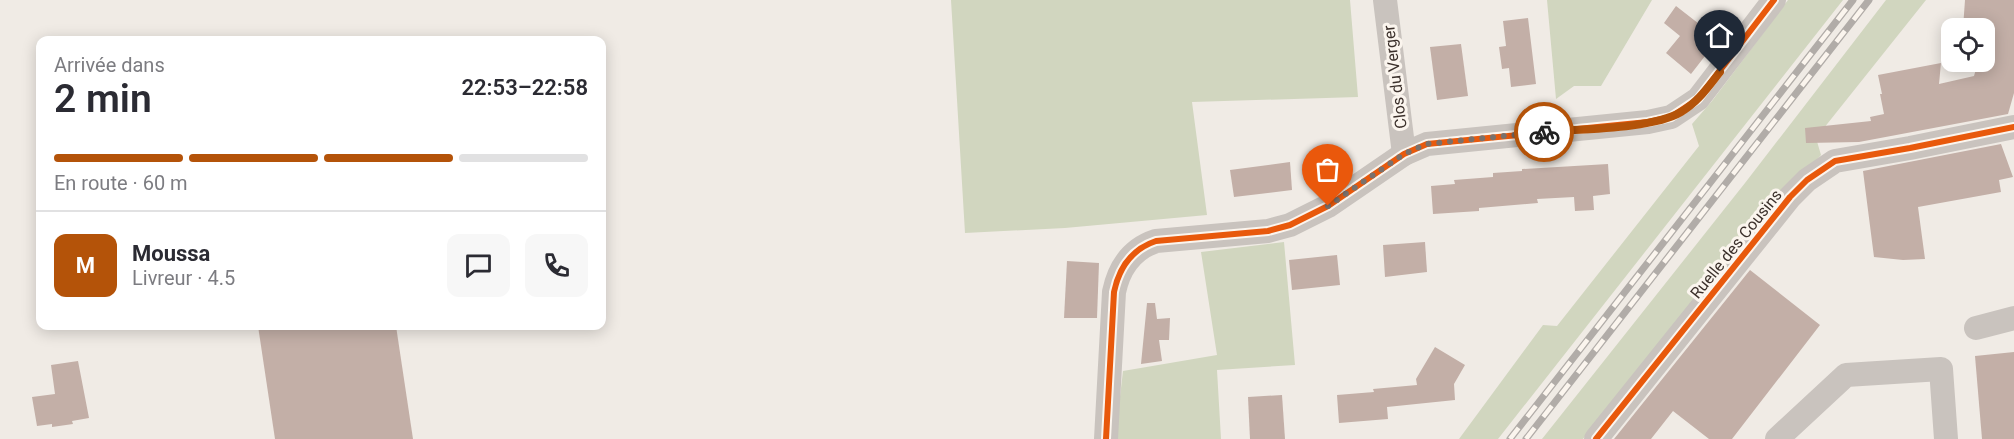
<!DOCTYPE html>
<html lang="fr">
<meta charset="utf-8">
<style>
body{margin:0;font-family:Roboto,sans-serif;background:#f7f7f7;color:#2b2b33;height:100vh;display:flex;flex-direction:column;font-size:22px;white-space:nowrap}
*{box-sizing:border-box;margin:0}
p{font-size:20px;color:#7c7c81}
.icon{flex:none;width:33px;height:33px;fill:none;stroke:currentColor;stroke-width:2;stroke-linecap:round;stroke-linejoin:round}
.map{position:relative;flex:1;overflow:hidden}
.side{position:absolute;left:36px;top:36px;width:570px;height:294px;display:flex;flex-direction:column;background:#fff;border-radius:12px;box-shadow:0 3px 15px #0003}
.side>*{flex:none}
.controls{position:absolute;left:1941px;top:18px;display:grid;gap:12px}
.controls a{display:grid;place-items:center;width:54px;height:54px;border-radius:12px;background:#fff;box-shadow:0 3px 15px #0003;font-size:30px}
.pin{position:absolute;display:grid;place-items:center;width:51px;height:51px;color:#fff;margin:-62px -26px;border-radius:50% 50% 50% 0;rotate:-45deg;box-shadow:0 0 6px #0007}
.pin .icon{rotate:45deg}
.courier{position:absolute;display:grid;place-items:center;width:60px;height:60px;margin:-30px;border:4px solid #b45309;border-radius:50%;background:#fff;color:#222;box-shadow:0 2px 8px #0007}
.head em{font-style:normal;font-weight:600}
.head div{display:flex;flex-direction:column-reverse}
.head{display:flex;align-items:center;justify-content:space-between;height:102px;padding:0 18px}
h1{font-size:39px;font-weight:600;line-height:45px}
.bar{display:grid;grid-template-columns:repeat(4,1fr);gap:9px 6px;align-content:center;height:72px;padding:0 18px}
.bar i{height:8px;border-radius:4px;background:#e1e1e2}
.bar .on{background:#b45309}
.bar p{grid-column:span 4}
.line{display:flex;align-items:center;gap:15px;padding:0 18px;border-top:2px solid #e1e1e2}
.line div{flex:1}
.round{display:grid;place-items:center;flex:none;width:63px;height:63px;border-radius:12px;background:#f7f7f7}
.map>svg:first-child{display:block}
.green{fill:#d1d6bf}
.building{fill:#c3afa7}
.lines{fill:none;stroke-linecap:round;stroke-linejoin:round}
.minor{stroke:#c9c3be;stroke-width:24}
.rail-casing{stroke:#b1aca8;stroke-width:7}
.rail{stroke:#fbf5ee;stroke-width:4.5;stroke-dasharray:14;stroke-linecap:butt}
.cycleway-casing{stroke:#fbf5ee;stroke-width:10}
.cycleway{stroke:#e8590c;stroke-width:6}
.done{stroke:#7a716c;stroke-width:6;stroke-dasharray:0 10.8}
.route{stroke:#b45309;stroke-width:8}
.labels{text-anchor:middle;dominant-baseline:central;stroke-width:6;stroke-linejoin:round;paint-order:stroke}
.street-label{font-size:16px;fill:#3b302b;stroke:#fbf5ee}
</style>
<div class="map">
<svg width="2014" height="439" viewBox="0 0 2014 439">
<rect width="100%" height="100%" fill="#f0ebe5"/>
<g class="green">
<path d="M 951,0 L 1350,0 L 1358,97 L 1192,102 L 1207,215 L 1065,228 L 965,233 Z"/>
<path d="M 1547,0 L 1652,0 L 1601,86 L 1574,86 L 1556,99 Z"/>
<path d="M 1788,0 L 1843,0 L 1498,439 L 1459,439 L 1543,325 L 1557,326 L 1699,146 L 1692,124 L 1712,101 Z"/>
<path d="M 1886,0 L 1926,0 L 1816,138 L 1821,155 L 1767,215 L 1583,439 L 1542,439 L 1745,183 Z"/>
<path d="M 1284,242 L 1295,365 L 1217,370 L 1221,439 L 1115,439 L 1123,371 L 1217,355 L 1201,252 Z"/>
</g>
<g class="building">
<path d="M 1965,0 L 2014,0 L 2014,93 L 2008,114 L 1859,142 L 1806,143 L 1805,128 L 1871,121 L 1870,117 L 1884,114 L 1880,94 L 1882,94 L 1878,75 L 1941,63 L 1939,84 L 1974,76 L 1978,62 L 1984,62 L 1984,38 L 1987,28 L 1963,28 Z"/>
<path d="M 1676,6 L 1703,27 L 1711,18 L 1726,29 L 1691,74 L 1666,53 L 1680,36 L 1664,23 Z"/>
<path d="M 1528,18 L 1536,84 L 1511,87 L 1509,68 L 1502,69 L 1499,47 L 1506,46 L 1503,21 Z"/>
<path d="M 1461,44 L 1468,96 L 1437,100 L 1430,47 Z"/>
<path d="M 2001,144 L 2013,177 L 1999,180 L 2001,192 L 1918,207 L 1925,259 L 1903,260 L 1874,257 L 1863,171 Z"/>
<path d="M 1290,162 L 1292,190 L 1234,197 L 1230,170 Z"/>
<path d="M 1608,164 L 1610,194 L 1593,196 L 1594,210 L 1575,211 L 1574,197 L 1537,199 L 1538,203 L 1479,208 L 1479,211 L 1433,214 L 1431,186 L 1455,184 L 1454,180 L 1493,177 L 1493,173 L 1522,171 L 1522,169 Z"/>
<path d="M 1425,242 L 1427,272 L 1385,277 L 1383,245 Z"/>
<path d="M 1337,255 L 1340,285 L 1292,290 L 1289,260 Z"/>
<path d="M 1067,261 L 1099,263 L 1097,318 L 1064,318 Z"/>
<path d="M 1750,270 L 1820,325 L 1732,439 L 1709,439 L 1673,411 L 1651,439 L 1614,439 Z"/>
<path d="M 1147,303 L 1155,303 L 1157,319 L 1170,318 L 1169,340 L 1159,340 L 1162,361 L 1141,364 Z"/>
<path d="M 258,326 L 396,326 L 413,439 L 275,439 Z"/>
<path d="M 1435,347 L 1465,365 L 1454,384 L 1455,400 L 1387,407 L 1388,419 L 1339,423 L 1337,395 L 1374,392 L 1373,389 L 1417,385 L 1416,379 Z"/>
<path d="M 2014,352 L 2014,439 L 1982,439 L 1975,356 Z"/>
<path d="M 78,361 L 89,418 L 72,421 L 73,424 L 52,427 L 52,424 L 37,426 L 32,397 L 55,394 L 51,365 Z"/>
<path d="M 1282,395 L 1285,439 L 1250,439 L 1248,397 Z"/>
</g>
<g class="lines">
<g class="minor">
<path d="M 1385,0 L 1404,154"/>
<path d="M 1976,328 L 2014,318"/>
<path d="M 1106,439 L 1114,292 C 1119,268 1132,249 1156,241 L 1268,231 L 1290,225 L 1328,206 L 1404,154 L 1427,144 L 1648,122 L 1671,117 L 1698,99 L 1774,0"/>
<path d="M 1596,439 L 1790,197 L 1807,180 L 1835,161 L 1910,148 L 2014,127"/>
<path d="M 1777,439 L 1846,375 L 1941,369 L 1946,439"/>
</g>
<g class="rail-casing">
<g id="rail">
<path d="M 1510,439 L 1853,0"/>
<path d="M 1526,439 L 1869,0"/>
</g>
</g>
<use href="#rail" class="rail"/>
<g class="cycleway-casing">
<g id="cycleway">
<path d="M 1106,439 L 1114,292 C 1119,268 1132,249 1156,241 L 1268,231 L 1290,225 L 1328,206 L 1404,154 L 1427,144 L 1648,122 L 1671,117 L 1698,99 L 1774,0"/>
<path d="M 1596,439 L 1790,197 L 1807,180 L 1835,161 L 1910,148 L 2014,127"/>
</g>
</g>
<use href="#cycleway" class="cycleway"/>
</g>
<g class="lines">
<path class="done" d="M 1328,206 L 1404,154 L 1426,144 L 1544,132"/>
<path class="route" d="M 1544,132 C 1579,129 1653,129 1681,112 C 1698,102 1708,87 1720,72"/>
</g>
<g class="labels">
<g class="street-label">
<text transform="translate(1395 77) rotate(-97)">Clos du Verger</text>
<text transform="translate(1736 244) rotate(-51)">Ruelle des Cousins</text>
</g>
</g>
</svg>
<div class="controls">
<a><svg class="icon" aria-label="locate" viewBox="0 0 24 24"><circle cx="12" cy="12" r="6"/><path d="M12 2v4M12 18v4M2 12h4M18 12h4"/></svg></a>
</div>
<div class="pin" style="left:1328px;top:206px;background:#ea580c"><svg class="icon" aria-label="bag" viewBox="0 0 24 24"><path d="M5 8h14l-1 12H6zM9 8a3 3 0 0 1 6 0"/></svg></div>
<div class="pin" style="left:1720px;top:72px;background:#1f2937"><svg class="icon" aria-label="home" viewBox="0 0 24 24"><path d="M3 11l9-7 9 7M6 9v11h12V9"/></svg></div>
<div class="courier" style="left:1544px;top:132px"><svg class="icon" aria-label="bike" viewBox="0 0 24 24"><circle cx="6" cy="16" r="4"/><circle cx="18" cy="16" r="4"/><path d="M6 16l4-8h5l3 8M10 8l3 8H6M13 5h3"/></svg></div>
<section class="side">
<div class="head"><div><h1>2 min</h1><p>Arrivée dans</p></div><em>22:53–22:58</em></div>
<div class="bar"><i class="on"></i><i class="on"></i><i class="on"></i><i></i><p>En route · 60 m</p></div>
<div class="line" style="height:108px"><b class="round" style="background:#b45309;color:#fff">M</b><div><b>Moussa</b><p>Livreur · 4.5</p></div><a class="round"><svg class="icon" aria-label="chat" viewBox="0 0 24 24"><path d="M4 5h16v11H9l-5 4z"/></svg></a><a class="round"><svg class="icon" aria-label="phone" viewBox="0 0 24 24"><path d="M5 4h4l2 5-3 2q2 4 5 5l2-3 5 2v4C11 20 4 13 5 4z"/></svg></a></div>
</section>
</div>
